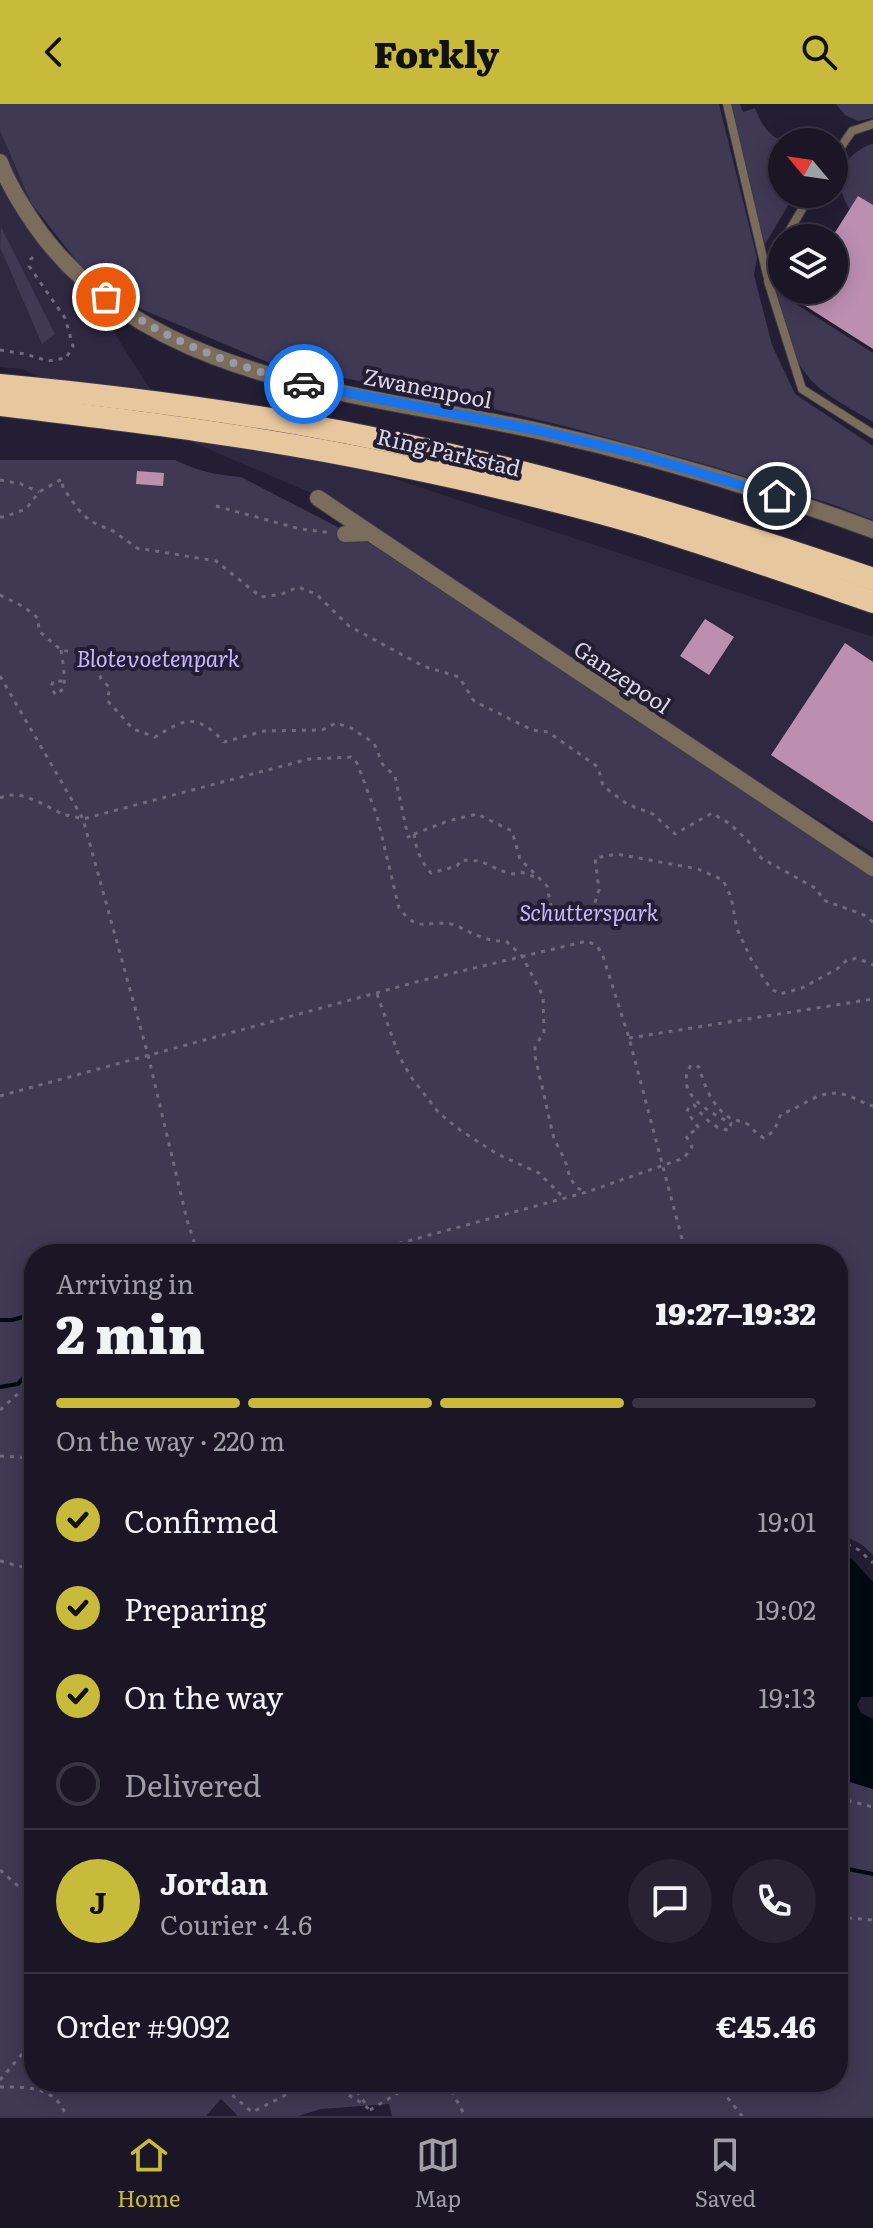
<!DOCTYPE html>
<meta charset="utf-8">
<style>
body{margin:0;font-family:Literata,serif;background:#272332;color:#f1f3f6;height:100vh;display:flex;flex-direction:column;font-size:30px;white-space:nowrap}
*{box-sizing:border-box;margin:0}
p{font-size:26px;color:#9f9fa7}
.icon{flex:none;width:44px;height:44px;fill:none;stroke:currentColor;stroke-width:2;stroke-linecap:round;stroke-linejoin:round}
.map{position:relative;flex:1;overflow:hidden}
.panel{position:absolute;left:24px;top:1140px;width:824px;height:848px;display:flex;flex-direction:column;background:#1a1626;border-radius:32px;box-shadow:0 4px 20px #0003,0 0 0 2px #383543}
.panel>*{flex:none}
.needle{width:52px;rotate:299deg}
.fabs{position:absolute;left:768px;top:24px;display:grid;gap:16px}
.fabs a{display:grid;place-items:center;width:80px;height:80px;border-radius:50%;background:#1a1626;box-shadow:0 4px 20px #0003,0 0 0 2px #383543;font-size:40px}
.pin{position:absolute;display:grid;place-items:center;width:68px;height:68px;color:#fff;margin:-34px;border:4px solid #fff;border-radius:50%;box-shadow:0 2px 8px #0007}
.courier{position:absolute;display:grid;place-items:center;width:80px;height:80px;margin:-40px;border:6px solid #1a73e8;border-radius:50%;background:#fff;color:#222;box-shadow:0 2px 10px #0007}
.headline em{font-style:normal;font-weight:800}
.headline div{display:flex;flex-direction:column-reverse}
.headline{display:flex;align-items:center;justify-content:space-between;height:136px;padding:0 32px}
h1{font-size:52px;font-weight:800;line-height:60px}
.bar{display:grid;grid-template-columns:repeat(4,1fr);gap:12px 8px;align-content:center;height:96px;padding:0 32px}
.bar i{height:10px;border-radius:6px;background:#383543}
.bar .selected{background:#c8bb3b}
.bar p{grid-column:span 4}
.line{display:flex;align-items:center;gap:20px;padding:0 32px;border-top:2px solid #383543}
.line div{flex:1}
.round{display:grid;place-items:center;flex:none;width:84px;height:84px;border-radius:42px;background:#272332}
ol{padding:0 32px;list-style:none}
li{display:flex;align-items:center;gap:24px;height:88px}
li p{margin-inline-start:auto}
li .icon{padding:8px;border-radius:50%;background:#c8bb3b;color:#111;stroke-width:4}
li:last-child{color:#9f9fa7}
li i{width:44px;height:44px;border:4px solid #383543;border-radius:50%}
header{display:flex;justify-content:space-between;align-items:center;height:104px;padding:0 32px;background:#c8bb3b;color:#111;font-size:36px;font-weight:800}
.tab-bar{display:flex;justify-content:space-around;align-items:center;height:112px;border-top:2px solid #383543;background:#1a1626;font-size:22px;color:#9f9fa7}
.tab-bar a{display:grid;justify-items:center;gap:4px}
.tab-bar .selected{color:#c8bb3b}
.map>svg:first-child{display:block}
.built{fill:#2f2841}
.green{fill:#3f3954}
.water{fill:#000a10}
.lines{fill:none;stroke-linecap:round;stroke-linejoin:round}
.stream{stroke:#000a10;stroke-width:4}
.building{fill:#bc8fb1}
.service-casing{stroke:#3d384c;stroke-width:10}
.minor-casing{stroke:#3d384c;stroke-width:18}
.tertiary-casing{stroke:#3d384c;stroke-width:18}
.trunk-casing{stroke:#3d384c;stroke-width:24}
.path{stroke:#6f6b7d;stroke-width:3;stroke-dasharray:4 6;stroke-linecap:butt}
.service{stroke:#7a6d5b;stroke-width:8}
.minor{stroke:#7a6d5b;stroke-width:16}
.tertiary{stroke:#7a6d5b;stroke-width:16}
.trunk{stroke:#e7c79e;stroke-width:22}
.done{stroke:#9b98a8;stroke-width:8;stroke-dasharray:0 14.4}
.route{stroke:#1a73e8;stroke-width:10}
.labels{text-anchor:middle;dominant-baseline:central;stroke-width:8;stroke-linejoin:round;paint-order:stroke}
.street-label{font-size:22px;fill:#dcd9e7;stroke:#231e33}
.park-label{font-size:22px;font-style:italic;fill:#c8b7fe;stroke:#231e33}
</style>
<header><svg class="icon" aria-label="back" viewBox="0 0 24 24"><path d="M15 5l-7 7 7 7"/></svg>Forkly<svg class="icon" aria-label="search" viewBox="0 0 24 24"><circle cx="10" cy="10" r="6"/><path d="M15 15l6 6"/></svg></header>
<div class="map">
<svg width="873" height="2012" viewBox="0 0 873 2012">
<rect width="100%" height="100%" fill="#231e33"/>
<path class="built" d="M 0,27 L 31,99 L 154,291 L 374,368 L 873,533 L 873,749 L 382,446 L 311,389 L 22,265 L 0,263 Z"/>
<g class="green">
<path d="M 0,0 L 719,0 L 757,154 L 754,171 L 772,241 L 795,290 L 873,342 L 873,416 L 837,402 L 712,362 L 564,322 L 456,296 L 272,260 L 129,200 L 79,160 L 31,99 L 0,27 Z"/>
<path d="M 728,0 L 740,0 L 743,8 L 755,4 C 761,20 769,34 787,38 L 782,38 L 782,90 L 795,90 L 765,140 Z"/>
<path d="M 836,0 L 873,0 L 873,14 L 858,17 L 845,11 Z"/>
<path d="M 873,39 L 873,109 L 852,109 C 832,79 837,54 873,39 Z"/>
<path d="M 1,123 L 55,230 L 42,240 L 0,143 Z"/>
<path d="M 782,170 L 782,186 L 804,186 L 796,200 L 873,249 L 873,318 C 851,304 822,291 806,270 C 787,246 783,209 775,181 Z"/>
<path d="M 0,356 L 175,356 C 197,367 217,371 241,373 L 382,446 L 873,771 L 873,1451 L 861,1440 L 838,1429 L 838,1150 L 34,1150 L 34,1978 L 838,1978 L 838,1672 L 850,1678 L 873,1685 L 873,2012 L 392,2012 L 389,2000 L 321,2005 L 298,2012 L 238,2012 L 221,1995 L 206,2012 L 0,2012 Z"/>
</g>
<path class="water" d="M 838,1448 L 852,1455 L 873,1478 L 873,1593 L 861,1593 L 857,1601 L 861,1609 L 873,1615 L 873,1685 L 850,1678 L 838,1672 Z"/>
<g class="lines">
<g class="stream">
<path d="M 0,1216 L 12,1216 L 34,1210"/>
<path d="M 0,1283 L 18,1280 L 34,1262"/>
<path d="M 838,1763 L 873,1770"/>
</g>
</g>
<g class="building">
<path d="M 858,92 L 873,101 L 873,245 L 793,194 L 798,186 L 834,186 L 834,130 Z"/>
<path d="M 137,367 L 164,369 L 163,382 L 136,380 Z"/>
<path d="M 705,515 L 734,533 L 709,571 L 680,552 Z"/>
<path d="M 845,539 L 873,558 L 873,718 L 771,651 Z"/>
</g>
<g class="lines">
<g class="service-casing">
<g id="service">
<path d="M 727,0 L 767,171"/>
<path d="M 834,53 L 852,27 L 873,20"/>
<path d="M 785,134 L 811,90"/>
<path d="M 782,139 L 771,159 L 768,177 L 802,285 L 873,330"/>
</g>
</g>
<g class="minor-casing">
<g id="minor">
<path d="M 318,394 L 370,429"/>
<path d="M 345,430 L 370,429 L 873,764"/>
</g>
</g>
<g class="tertiary-casing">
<path id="tertiary" d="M 0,58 C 8,80 22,102 35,121 C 146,281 370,289 543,328 C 655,353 765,386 873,426"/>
</g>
<g class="trunk-casing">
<g id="trunk">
<path d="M 0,281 C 96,290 193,302 288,318 C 488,352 682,409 873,475"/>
<path d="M 0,301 C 133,317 265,333 396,361 C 478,378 562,397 643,421 C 720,445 797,471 873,498"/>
</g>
</g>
<g class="path">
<path d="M 0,246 L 25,250 L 48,257 L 66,254 L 73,242 L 65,214 L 29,162 L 31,155 L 37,149"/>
<path d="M 0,376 L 21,380 L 39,388"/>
<path d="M 216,402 L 300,425 L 332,429"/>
<path d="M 0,413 L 4,413 L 26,405 L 39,388 L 62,375 L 63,384 L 78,405 L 90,417 L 113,427 L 137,444 L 216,457 L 261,493 L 282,490 L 298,483 L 316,490 L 349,522 L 423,562 L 459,573 L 474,597 L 532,626 L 548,628 L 598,663 L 603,682 L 627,700 L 653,710 L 675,730 L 712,709 L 730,720 L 748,737 L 761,754 L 817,785 L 823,796 L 864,811 L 873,818"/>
<path d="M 0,491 L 24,503 L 38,514 L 39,527 L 61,546 L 93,552 L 101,575 L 110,584 L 107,596 L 133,625 L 155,633 C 187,613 197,610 224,638 L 264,627 L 322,626 L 336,619 L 351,624 L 374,639 L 383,661 L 395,672 L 408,733 L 414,730"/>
<path d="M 61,546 C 63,559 65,571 64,584 L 56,591 L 51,584 L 53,577 L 64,577"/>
<path d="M 0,572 L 83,715 L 148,951 L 187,1116 L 198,1150"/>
<path d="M 0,694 C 21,684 44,702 63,710 C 69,712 76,713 83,715 L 309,655 L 351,653 L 357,659 L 377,712 L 399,804 C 419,830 426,816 451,820 C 455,820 460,823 463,825 C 478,832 490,838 506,837 L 522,852 L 543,892 L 544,929 L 535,942 L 535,952 L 554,1035 L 565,1056 L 570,1074 L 577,1084 L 587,1088"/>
<path d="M 414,730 L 448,717 L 477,710 L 512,727 L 520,755 L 547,782 L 552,808 L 569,813 L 592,808 L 599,786 L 595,754 L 617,750 L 698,765 L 723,776 L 731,793 L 737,825 L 751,855 L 770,884 L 780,890 L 802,884 L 837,865 L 847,856 L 857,854 L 873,861"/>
<path d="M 414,730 C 416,745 421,758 431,769 L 457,762 L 461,756 L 480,757 L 502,767 L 513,770 L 521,768 L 535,773"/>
<path d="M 377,890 L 399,952 L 411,973 L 439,1009 L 460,1026 L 497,1050 L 539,1069 L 564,1094"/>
<path d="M 629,934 L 873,895"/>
<path d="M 0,992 L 416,878 L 587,837 L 596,841 L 602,849 L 629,934 L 686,1150"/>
<path d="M 360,1150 L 587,1088 L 684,1054 L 692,1043 L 686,1032 L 699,1024 L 687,1008 L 689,1002 L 694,1001 C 703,1012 714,1026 730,1026 L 731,1019 C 709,1008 673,989 691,961 L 699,963 C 704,981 713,1004 730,1014 C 736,1017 743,1017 749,1021 C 755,1027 756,1030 764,1034 L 774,1027 L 781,1010 C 802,1004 818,985 842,990 C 853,992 862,999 873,1002"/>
<path d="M 0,1306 L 34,1275"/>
<path d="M 0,1352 L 34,1354"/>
<path d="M 838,1436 L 859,1446 L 873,1459"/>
<path d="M 0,1457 L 34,1466"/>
<path d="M 838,1694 L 873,1703"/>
<path d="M 0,1766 L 34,1796"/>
<path d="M 838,1813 L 873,1816"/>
<path d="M 0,1976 L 34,1936"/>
<path d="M 217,1978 L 252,2008 C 266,2002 292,1986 305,1983 C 330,1979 353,1991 370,2006"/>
<path d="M 355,1978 L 355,1985 L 365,1999"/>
<path d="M 447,1978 L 465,2012"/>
<path d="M 715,1978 L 742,2012"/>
<path d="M 0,1983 C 26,1983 56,1982 66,2012"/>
<path d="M 370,2006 L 416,1978"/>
</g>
<use href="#service" class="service"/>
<use href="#minor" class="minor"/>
<use href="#tertiary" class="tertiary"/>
<use href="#trunk" class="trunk"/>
</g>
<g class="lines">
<path class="done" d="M 106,193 C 166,237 233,262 304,280"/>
<path class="route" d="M 304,280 L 541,327 L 633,349 L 777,392"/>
</g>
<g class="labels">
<g class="street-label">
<text transform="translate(428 283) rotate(11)">Zwanenpool</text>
<text transform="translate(449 347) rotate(13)">Ring Parkstad</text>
<text transform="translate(623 572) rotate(34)">Ganzepool</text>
</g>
<g class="park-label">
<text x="158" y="553">Blotevoetenpark</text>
<text x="589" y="807">Schutterspark</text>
</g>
</g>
</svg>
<div class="fabs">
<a><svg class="needle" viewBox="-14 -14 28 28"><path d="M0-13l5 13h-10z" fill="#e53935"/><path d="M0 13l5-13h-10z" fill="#9f9fa7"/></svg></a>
<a><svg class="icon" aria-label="layers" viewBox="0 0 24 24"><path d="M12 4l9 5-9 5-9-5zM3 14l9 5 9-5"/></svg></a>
</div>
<div class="pin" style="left:106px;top:193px;background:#ea580c"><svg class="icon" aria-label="bag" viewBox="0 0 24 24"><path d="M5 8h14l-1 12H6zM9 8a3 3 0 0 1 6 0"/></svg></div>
<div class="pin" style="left:777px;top:392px;background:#1f2937"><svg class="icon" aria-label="home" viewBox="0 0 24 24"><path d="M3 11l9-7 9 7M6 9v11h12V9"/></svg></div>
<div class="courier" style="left:304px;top:280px"><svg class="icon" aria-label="car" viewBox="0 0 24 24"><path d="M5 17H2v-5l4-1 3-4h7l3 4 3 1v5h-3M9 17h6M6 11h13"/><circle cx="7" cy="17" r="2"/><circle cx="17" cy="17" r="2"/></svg></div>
<section class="panel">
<div class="headline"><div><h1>2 min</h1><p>Arriving in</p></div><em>19:27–19:32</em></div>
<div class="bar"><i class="selected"></i><i class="selected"></i><i class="selected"></i><i></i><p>On the way · 220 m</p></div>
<ol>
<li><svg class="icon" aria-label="check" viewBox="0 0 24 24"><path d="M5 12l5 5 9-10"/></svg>Confirmed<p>19:01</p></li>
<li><svg class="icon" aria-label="check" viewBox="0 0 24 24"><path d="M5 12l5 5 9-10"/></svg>Preparing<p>19:02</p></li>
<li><svg class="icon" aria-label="check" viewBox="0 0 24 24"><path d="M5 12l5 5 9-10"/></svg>On the way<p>19:13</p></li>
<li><i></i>Delivered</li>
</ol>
<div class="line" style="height:144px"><b class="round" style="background:#c8bb3b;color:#111">J</b><div><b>Jordan</b><p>Courier · 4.6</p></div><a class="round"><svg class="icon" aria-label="chat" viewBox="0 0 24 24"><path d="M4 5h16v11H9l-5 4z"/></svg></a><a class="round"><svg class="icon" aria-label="phone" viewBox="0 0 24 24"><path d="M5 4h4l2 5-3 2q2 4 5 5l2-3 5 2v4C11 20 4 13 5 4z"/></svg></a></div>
<div class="line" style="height:104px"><div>Order #9092</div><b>€45.46</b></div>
</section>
</div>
<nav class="tab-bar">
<a class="selected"><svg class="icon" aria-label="home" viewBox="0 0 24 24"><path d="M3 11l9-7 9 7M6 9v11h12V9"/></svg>Home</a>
<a><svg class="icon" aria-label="map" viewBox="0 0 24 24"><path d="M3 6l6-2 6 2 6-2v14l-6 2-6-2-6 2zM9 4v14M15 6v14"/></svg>Map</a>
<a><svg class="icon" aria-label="saved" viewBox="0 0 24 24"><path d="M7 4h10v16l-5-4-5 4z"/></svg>Saved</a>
</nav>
